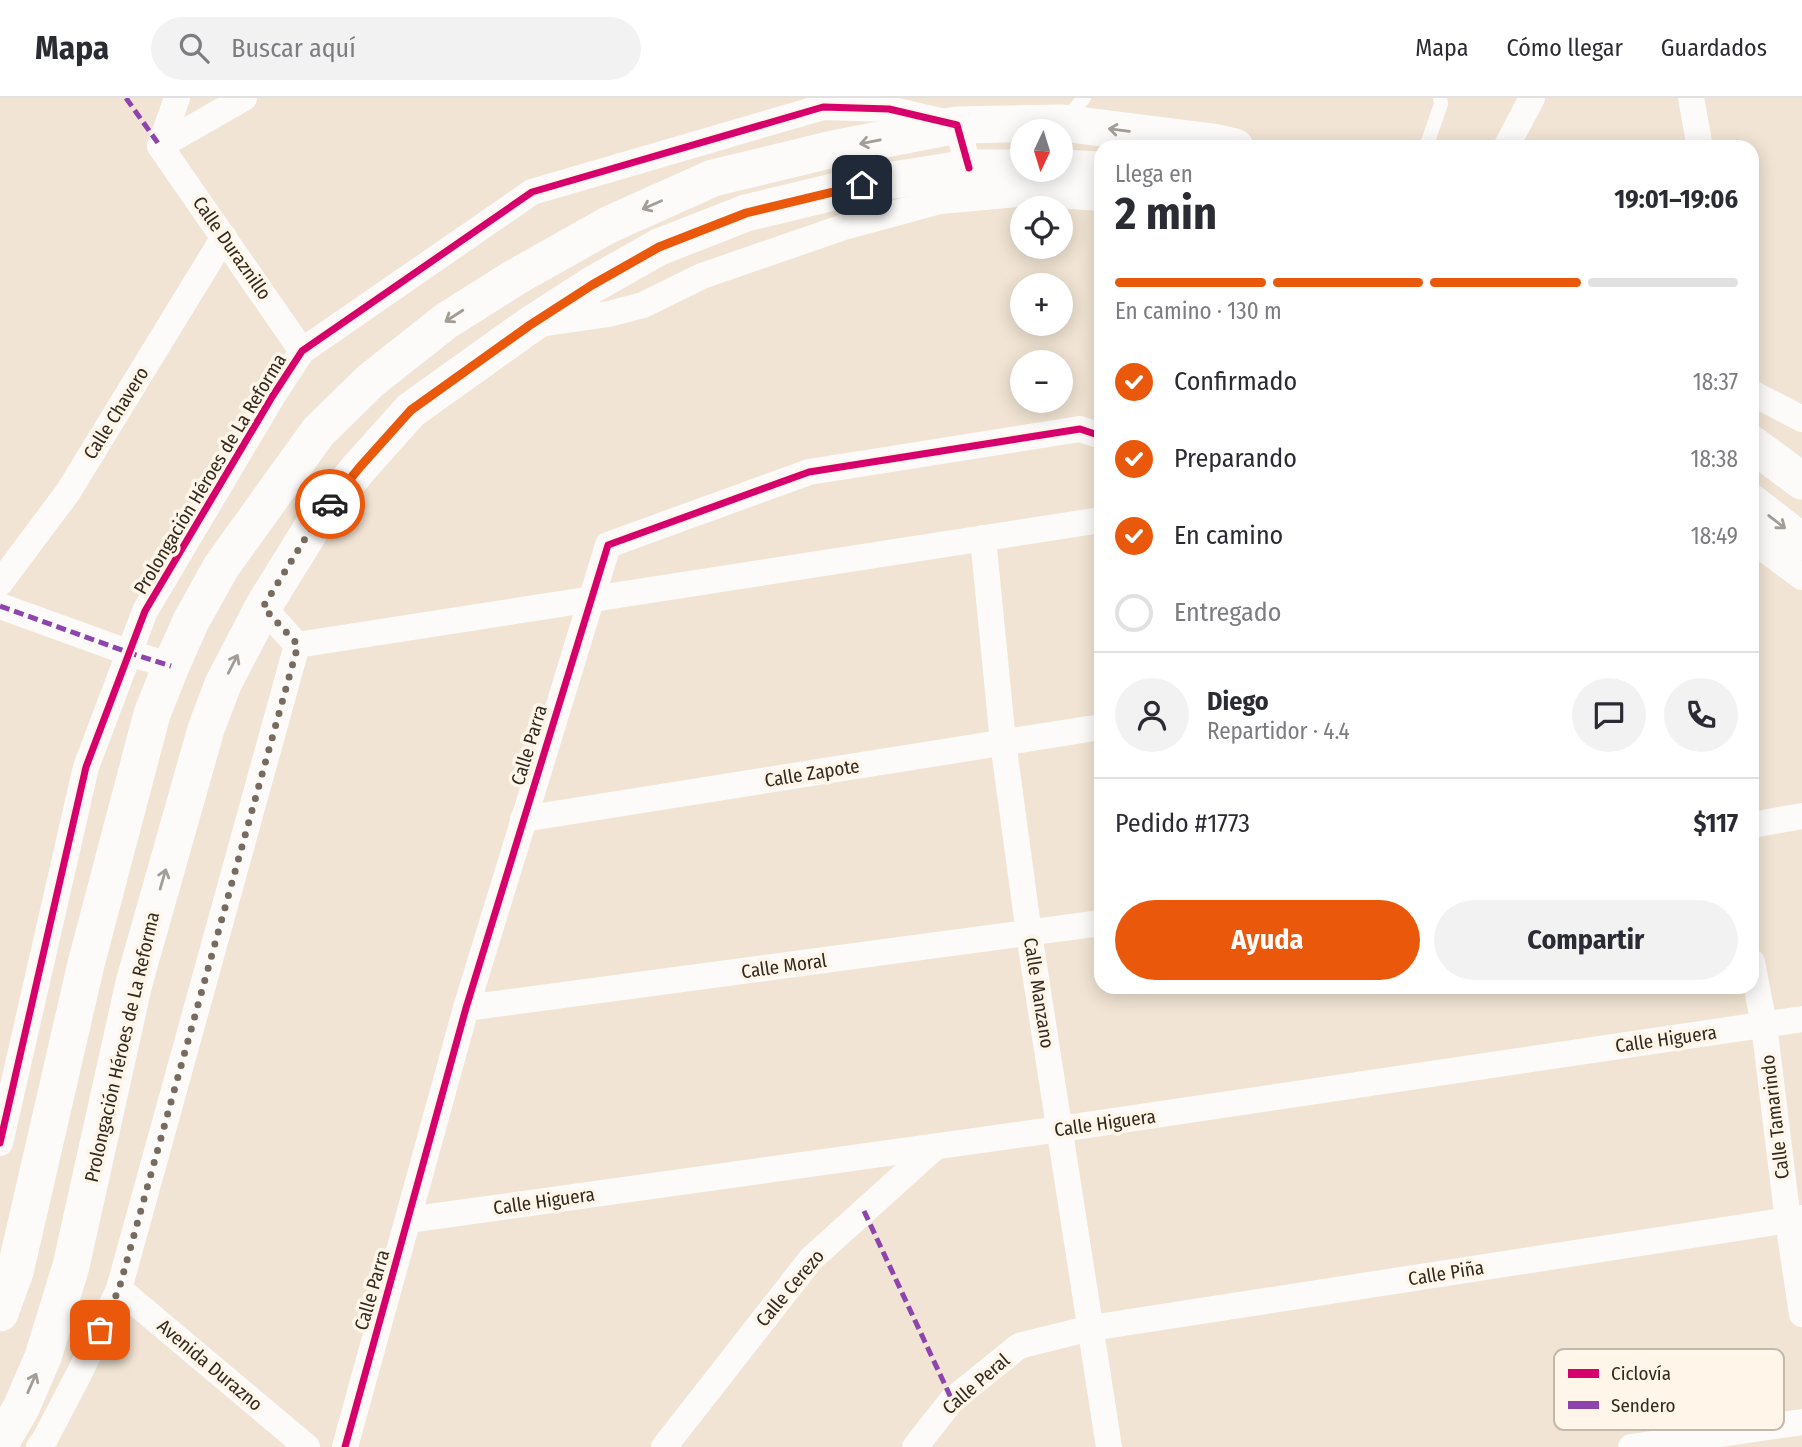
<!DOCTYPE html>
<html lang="es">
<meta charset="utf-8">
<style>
body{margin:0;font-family:"Fira Sans Condensed",sans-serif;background:#f2f2f3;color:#2b2b33;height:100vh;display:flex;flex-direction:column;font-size:26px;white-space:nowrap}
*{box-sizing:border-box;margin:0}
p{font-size:23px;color:#7c7c81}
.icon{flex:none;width:38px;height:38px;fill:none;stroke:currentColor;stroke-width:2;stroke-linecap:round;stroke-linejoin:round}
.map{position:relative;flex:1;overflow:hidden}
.sheet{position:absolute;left:1094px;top:42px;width:665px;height:854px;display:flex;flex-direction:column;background:#fff;border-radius:21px;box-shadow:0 4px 18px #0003}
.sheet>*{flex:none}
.needle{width:46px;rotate:184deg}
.controls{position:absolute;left:1010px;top:21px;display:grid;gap:14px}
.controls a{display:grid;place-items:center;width:63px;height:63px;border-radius:50%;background:#fff;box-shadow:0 4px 18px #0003;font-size:35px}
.pin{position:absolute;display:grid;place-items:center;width:60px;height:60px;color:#fff;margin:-30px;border-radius:14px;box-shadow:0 4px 10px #0006}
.courier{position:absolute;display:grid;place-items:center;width:70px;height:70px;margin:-35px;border:5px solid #ea580c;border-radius:50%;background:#fff;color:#222;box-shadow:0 2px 9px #0007}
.overview em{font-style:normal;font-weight:700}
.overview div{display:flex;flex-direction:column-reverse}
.overview{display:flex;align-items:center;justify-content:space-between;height:119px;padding:0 21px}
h1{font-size:46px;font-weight:700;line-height:52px}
.bar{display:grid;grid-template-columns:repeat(4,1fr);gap:10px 7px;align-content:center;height:84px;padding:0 21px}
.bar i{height:9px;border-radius:5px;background:#e1e1e2}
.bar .active{background:#ea580c}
.bar p{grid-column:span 4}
.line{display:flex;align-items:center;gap:18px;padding:0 21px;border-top:2px solid #e1e1e2}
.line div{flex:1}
.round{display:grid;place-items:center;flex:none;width:74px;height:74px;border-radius:37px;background:#f2f2f3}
ol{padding:0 21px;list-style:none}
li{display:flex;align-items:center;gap:21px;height:77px}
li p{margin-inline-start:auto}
li .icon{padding:7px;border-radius:50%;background:#ea580c;color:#fff;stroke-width:4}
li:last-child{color:#7c7c81}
li i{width:38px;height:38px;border:4px solid #e1e1e2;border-radius:50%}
.cta{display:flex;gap:14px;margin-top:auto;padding:14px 21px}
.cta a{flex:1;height:80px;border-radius:42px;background:#ea580c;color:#fff;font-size:28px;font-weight:700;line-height:80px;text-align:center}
.cta a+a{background:#f2f2f3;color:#2b2b33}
header{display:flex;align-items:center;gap:42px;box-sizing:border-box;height:98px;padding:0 35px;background:#fff;border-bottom:2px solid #e1e1e2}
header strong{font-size:33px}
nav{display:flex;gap:38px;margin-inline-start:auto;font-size:24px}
.search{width:490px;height:63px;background:#f2f2f3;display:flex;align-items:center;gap:18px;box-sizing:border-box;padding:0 24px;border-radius:38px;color:#7c7c81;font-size:26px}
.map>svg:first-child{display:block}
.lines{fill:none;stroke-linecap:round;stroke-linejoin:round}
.lane{stroke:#fdfbf9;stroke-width:14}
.street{stroke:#fdfbf9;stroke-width:26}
.secondary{stroke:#fdfbf9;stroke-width:37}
.quiet{stroke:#8e44ad;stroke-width:5;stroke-dasharray:10 5;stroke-linecap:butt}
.cycleway-casing{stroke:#fff5e9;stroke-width:11}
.cycleway{stroke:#d6006c;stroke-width:7}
.oneway{stroke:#a29d97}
.done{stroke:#766b5e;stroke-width:7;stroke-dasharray:0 12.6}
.route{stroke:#ea580c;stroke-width:9}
.labels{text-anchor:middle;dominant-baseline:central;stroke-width:7;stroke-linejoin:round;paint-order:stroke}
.street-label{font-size:19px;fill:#332a1f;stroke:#fff5e9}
.key{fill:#fff5e9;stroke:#c2b8ac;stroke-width:2}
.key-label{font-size:19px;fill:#332a1f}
</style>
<header>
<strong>Mapa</strong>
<div class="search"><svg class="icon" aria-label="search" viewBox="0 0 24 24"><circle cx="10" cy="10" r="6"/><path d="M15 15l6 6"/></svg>Buscar aquí</div>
<nav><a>Mapa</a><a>Cómo llegar</a><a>Guardados</a></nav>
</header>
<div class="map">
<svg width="1802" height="1349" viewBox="0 0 1802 1349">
<rect width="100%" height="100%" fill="#f1e4d4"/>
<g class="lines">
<g class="lane">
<path d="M 1064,23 L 1084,0"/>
<path d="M 1426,49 L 1441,6 L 1440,0"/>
</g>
<g class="street">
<path d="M 1691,0 L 1700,49"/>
<path d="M 160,48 L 302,253"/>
<path d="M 160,48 L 244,0"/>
<path d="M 160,48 L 177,0"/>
<path d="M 1506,49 L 1532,0"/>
<path d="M 539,226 L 609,216 L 643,207 L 702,178 L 844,129 L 940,103 L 1027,95 L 1101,100"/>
<path d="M 1752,295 L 1802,321"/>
<path d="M 983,440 L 1003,644 L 1029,836 L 1109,1349"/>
<path d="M 1752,442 L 1802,479"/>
<path d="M 0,485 L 68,394 L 224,139"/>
<path d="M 0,508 L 130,555 L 171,568"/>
<path d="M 297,547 L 1101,422"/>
<path d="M 523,721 L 1101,629"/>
<path d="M 1752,727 L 1802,718"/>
<path d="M 1752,864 L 1764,927 L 1788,1123 L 1802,1216"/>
<path d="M 466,910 L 1101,825"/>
<path d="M 0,1045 L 86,669 L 145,513 L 272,299 L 302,253 L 532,94 L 823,9 L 889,11 L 957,27 L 969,70"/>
<path d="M 408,1122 L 1060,1031 L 1802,921"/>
<path d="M 119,1191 L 297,547 L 263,509"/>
<path d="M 39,1349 L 45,1341 L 81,1272 L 119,1191 L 307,1349"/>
<path d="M 345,1349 L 466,910 L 608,447 L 809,374 L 1080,331 L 1101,338"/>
<path d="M 664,1349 L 811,1161 L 935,1049"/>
<path d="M 915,1349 L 952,1302 L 1019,1248 L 1091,1230 L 1802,1120"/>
<path d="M 1631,1349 L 1802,1324"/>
</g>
<g class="secondary">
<path d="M 1060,70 L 1101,72"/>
<path d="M 1752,346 L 1802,383"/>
<path d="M 1752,405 L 1802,444"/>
<path d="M 0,1215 L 15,1174 L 86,866 L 152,616 L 171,568 L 191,523 L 221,469 L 318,334 L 370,283 L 446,223 L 514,180 L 608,127 L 713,80 L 833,51 L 957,27 L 1062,25 L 1213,44 L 1235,49"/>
<path d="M 0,1346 L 21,1310 L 43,1259 L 71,1168 L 134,885 L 206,631 L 223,586 L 263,509 L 316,423 L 359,370 L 411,312 L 530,227 L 592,187 L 659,149 L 746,115 L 862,87 L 969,70 L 1022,70"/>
</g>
<g class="quiet">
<path d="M 126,0 L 160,48"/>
<path d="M 0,508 L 130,555 L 171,568"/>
<path d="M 864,1113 L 952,1302"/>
</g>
<g class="cycleway-casing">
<g id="cycleway">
<path d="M 0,1045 L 86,669 L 145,513 L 272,299 L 302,253 L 532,94 L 823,9 L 889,11 L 957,27 L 969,70"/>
<path d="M 345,1349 L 466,910 L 608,447 L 809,374 L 1080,331 L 1101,338"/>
</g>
</g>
<use href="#cycleway" class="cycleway"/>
</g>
<defs><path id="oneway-shaft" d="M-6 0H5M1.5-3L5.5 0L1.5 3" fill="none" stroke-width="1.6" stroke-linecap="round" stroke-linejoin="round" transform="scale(1.75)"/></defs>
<g class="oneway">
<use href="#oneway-shaft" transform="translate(1119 32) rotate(-173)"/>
<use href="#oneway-shaft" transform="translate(870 44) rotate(169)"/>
<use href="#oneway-shaft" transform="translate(652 107) rotate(156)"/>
<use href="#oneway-shaft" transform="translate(454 218) rotate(147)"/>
<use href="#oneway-shaft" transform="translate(1777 424) rotate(38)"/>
<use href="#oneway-shaft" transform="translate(233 566) rotate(-63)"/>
<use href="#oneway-shaft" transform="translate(163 781) rotate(-74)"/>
<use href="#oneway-shaft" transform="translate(32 1285) rotate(-66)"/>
</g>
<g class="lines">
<path class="done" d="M 100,1232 L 119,1191 L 298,547 L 263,509 L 316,423 L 330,406"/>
<path class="route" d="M 330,406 L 359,370 L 411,312 L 530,227 L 592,187 L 659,149 L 746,115 L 862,87"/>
</g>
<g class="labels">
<g class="street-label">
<text transform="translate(232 150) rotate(55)">Calle Duraznillo</text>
<text transform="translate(116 315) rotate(-58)">Calle Chavero</text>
<text transform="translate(210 376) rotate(-59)">Prolongación Héroes de La Reforma</text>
<text transform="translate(529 647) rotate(-73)">Calle Parra</text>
<text transform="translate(812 675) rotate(-9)">Calle Zapote</text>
<text transform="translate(784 868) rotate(-8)">Calle Moral</text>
<text transform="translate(1039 895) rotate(81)">Calle Manzano</text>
<text transform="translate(1666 941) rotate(-8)">Calle Higuera</text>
<text transform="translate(122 949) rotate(-77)">Prolongación Héroes de La Reforma</text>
<text transform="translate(1775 1019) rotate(-97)">Calle Tamarindo</text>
<text transform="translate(1105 1025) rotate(-8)">Calle Higuera</text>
<text transform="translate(544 1103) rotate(-8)">Calle Higuera</text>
<text transform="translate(1446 1175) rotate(-9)">Calle Piña</text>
<text transform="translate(790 1190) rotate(-50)">Calle Cerezo</text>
<text transform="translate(372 1192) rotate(-74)">Calle Parra</text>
<text transform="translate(210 1267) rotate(40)">Avenida Durazno</text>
<text transform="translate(976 1286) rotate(-41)">Calle Peral</text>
</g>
</g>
<rect x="1554" y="1251" width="230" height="81" rx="10" class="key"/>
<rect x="1568" y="1271" width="31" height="9" fill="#d6006c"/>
<rect x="1568" y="1303" width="31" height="8" fill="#8e44ad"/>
<g class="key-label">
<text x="1611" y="1282">Ciclovía</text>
<text x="1611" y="1314">Sendero</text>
</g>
</svg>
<div class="controls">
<a><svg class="needle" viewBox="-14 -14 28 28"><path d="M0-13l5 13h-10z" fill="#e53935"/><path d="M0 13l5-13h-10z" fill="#7c7c81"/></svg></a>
<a><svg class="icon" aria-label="locate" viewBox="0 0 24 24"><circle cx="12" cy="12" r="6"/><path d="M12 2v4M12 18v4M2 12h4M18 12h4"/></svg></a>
<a>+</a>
<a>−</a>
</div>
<div class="pin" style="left:100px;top:1232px;background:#ea580c"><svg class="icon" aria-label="bag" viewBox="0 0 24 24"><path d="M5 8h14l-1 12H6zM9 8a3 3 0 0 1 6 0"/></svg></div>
<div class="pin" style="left:862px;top:87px;background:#1f2937"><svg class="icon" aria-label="home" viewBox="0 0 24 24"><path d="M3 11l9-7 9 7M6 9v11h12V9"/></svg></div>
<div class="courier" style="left:330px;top:406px"><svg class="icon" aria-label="car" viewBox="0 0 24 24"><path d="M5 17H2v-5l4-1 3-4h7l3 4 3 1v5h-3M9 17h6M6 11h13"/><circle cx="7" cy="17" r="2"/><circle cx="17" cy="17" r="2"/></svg></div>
<section class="sheet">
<div class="overview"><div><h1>2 min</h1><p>Llega en</p></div><em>19:01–19:06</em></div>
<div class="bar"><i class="active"></i><i class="active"></i><i class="active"></i><i></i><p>En camino · 130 m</p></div>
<ol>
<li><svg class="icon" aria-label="check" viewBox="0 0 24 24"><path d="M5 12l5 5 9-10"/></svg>Confirmado<p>18:37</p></li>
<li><svg class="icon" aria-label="check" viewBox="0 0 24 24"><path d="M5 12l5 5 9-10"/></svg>Preparando<p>18:38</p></li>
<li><svg class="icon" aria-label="check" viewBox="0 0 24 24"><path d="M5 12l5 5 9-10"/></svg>En camino<p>18:49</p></li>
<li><i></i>Entregado</li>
</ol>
<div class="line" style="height:126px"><a class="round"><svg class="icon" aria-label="person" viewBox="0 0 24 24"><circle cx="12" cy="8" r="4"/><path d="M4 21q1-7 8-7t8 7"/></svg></a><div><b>Diego</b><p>Repartidor · 4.4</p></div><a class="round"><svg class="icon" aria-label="chat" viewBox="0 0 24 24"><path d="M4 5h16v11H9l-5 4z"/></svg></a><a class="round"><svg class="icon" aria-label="phone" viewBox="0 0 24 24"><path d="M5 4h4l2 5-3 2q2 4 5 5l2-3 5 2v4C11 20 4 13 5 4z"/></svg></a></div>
<div class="line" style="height:91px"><div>Pedido #1773</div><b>$117</b></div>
<div class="cta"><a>Ayuda</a><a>Compartir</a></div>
</section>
</div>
